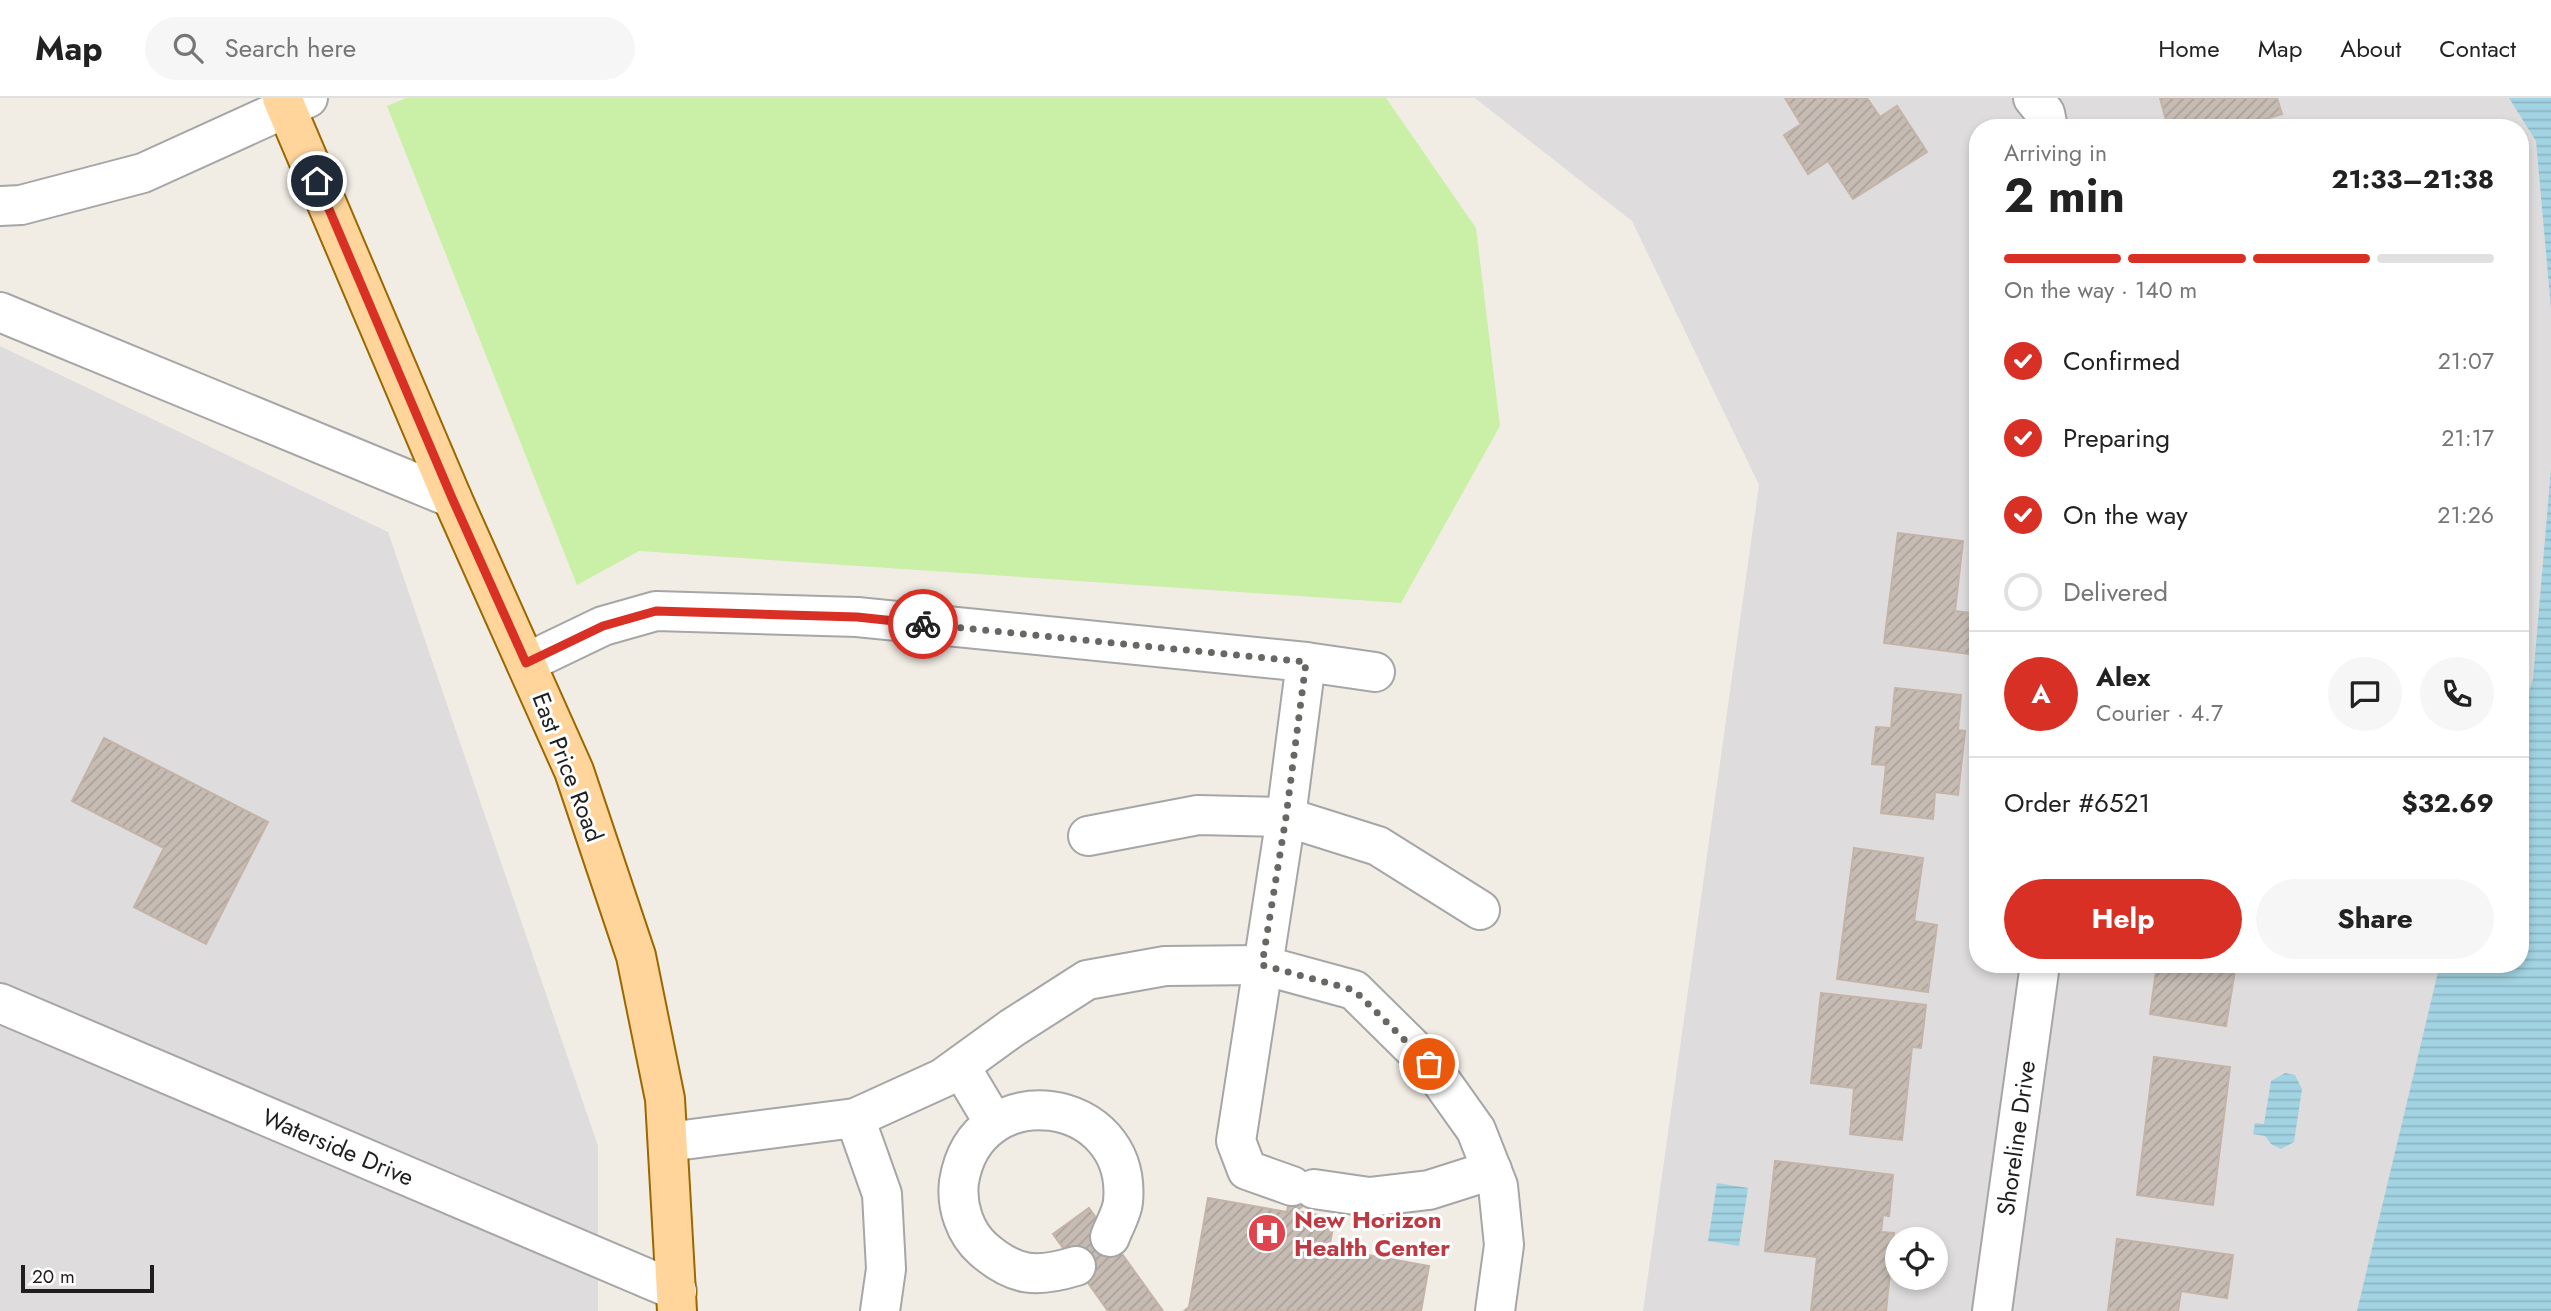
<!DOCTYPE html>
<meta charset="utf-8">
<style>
body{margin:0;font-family:Jost,sans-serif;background:#f6f6f6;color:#222;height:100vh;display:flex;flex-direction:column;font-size:26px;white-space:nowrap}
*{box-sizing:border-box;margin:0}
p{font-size:23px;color:#767676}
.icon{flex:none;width:38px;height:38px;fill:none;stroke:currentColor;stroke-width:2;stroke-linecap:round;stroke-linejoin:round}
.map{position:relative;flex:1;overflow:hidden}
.details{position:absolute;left:1969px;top:21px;width:560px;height:854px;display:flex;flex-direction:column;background:#fff;border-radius:28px;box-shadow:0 4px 10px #0003}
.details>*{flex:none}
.buttons{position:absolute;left:1885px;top:1129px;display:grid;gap:14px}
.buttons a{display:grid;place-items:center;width:63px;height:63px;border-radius:50%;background:#fff;box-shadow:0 4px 10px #0003;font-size:35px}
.scale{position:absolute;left:21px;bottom:18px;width:133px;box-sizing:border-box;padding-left:7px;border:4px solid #1f1f1f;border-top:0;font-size:19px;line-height:24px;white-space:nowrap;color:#1f1f1f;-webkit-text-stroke:5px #fff;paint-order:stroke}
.pin{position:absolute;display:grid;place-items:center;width:60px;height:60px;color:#fff;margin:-30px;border:4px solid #fff;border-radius:50%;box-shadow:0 2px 7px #0007}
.courier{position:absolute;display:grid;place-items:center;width:70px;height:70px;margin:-35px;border:5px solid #d93025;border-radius:50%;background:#fff;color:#222;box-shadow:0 2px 9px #0007}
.head em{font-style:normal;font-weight:700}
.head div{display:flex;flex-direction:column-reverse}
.head{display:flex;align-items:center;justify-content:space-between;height:119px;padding:0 35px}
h1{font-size:46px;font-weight:700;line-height:52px}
.bar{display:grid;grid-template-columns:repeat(4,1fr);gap:10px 7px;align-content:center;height:84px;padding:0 35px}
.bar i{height:9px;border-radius:5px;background:#e0e0e0}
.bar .active{background:#d93025}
.bar p{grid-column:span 4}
.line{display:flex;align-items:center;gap:18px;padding:0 35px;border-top:2px solid #e0e0e0}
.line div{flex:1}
.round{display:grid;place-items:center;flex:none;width:74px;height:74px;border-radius:37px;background:#f6f6f6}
ol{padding:0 35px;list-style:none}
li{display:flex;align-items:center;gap:21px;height:77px}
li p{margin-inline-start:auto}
li .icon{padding:7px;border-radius:50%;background:#d93025;color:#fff;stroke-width:4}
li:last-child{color:#767676}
li i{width:38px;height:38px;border:4px solid #e0e0e0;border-radius:50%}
.primary-button{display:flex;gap:14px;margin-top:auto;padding:14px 35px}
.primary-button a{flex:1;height:80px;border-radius:42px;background:#d93025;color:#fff;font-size:28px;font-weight:700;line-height:80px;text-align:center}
.primary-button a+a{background:#f6f6f6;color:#222}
header{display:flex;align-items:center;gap:42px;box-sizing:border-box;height:98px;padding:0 35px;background:#fff;border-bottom:2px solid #e0e0e0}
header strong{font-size:33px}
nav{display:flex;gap:38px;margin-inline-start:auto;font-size:24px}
.search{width:490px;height:63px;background:#f6f6f6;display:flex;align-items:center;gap:18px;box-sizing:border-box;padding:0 24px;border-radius:38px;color:#767676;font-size:26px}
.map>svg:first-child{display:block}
.residential{fill:#dedcdc;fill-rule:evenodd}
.grass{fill:#caefa7}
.water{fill:url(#water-rules)}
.building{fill:url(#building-hatch);stroke:#c4b3a6;stroke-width:2}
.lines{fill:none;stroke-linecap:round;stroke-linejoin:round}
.minor-casing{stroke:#a6a6a6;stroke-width:42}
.major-casing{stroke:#9b6800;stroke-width:42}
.minor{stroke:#fff;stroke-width:38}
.major{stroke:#ffd59c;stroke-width:38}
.done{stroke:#686764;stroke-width:7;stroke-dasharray:0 12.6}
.route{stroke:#d93025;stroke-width:9}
.labels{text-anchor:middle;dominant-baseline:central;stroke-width:6;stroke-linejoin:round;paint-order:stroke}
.street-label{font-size:24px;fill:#1f1f1f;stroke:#fff}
.health-label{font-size:24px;font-weight:bold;fill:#be3a42;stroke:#fff;text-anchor:start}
</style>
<header>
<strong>Map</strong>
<div class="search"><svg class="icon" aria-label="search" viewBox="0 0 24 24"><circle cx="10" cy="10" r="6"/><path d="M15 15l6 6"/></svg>Search here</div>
<nav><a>Home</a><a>Map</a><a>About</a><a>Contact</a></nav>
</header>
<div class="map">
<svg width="2551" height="1213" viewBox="0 0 2551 1213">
<defs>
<pattern id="water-rules" width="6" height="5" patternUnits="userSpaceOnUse" patternTransform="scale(1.75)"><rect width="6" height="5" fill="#a2d3e2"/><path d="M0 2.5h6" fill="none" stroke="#8bb5c1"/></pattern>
<pattern id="building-hatch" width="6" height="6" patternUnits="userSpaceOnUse" patternTransform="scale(1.75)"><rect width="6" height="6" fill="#c6bcb4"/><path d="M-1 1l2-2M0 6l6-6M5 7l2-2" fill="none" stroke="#aaa19a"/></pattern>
</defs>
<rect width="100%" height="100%" fill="#f1ede5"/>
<g class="residential">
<path d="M 1475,0 L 2551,0 L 2551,1213 L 1643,1213 L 1759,387 L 1632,123 ZM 1978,30 L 2520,30 L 2520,866 L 1978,866 ZM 1897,1141 L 1936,1141 L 1936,1180 L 1897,1180 Z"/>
<path d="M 0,248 L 388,434 L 598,1048 L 598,1213 L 0,1213 Z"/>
</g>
<path class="grass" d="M 406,0 L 1386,0 L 1476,130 L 1500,328 L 1401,505 L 639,453 L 577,487 L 387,8 Z"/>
<g class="water">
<path d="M 2509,0 L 2551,0 L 2551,210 L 2536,43 Z"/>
<path d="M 2551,371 L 2551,1213 L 2357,1213 L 2440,866 L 2520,866 L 2520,621 L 2533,581 Z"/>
<path d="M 2285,975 L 2295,977 L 2302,991 L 2294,1044 L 2281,1051 L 2271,1046 L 2265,1038 L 2253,1036 L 2255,1025 L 2264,1026 L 2271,983 Z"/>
<path d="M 1717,1085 L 1748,1090 L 1739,1148 L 1708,1143 Z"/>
</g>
<g class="building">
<path d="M 1785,0 L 1867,0 L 1880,19 L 1897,8 L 1927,54 L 1853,101 L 1828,63 L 1808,76 L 1784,37 L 1801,26 Z"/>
<path d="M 2160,0 L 2277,0 L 2282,16 L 2256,24 L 2257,30 L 2168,30 Z"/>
<path d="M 1898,435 L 1963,443 L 1955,513 L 1978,516 L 1978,557 L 1884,545 Z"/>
<path d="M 1895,590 L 1961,597 L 1958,632 L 1965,633 L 1958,697 L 1935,694 L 1933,721 L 1881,715 L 1886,667 L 1872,666 L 1876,629 L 1891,630 Z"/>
<path d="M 104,640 L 268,724 L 206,846 L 134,809 L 164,750 L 72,703 Z"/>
<path d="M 1854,750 L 1923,760 L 1914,823 L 1937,827 L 1928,894 L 1837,881 Z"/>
<path d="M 2157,866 L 2236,866 L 2226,928 L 2150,916 Z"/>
<path d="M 1821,895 L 1926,907 L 1921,950 L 1912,949 L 1902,1042 L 1850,1036 L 1854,990 L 1811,985 Z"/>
<path d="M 2154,959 L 2230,969 L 2213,1107 L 2137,1097 Z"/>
<path d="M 1775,1063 L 1893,1077 L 1889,1118 L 1883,1117 L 1881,1134 L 1894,1135 L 1886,1213 L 1811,1213 L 1817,1159 L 1765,1153 Z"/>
<path d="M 1295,1071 L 1317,1075 L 1313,1101 L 1296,1113 L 1335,1120 L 1329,1150 L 1429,1168 L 1421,1213 L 1184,1213 L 1189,1209 L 1208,1100 L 1287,1114 Z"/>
<path d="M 1089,1110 L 1163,1213 L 1108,1213 L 1053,1136 Z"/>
<path d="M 2117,1141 L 2233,1157 L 2227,1200 L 2181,1193 L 2178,1213 L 2108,1213 Z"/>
</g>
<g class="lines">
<g class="minor-casing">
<g id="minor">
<path d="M 2033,0 L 2045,15 L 2048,30"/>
<path d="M 0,108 L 21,107 L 143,75 L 308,0"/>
<path d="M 0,214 L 452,400"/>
<path d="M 526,565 L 603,528 L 656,513 L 857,519 L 1306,564 L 1375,574"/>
<path d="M 1088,738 L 1198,717 L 1286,719 L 1378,748 L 1480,812"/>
<path d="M 0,905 L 677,1193"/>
<path d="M 960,968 L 994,1025"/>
<path d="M 855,1020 L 882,1096 L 886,1171 L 880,1213"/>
<path d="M 668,1044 L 855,1020 L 943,980 L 1012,930 L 1087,882 L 1165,868 L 1262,867 L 1354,892 L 1429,966 L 1476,1032 L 1498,1088 L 1504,1147 L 1495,1213"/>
<path d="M 1292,1088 L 1247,1072 L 1236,1043 L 1286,719 L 1306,564"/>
<path d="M 1314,1091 L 1369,1099 L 1429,1092 L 1492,1072"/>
<path d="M 1076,1168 C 1037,1180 1015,1179 983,1151 C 965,1135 956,1108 959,1084 C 976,975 1133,997 1123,1104 C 1122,1115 1114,1128 1110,1139"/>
<path d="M 1992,1213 L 2040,866"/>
</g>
</g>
<g class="major-casing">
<path id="major" d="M 282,0 L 452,400 L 574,673 L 636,858 L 665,1001 L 677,1213"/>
</g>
<use href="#minor" class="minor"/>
<use href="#major" class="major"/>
</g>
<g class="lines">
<path class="done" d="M 923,526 L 1306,564 L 1286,719 L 1262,867 L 1354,892 L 1429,966"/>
<path class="route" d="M 317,83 L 452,400 L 526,565 L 603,528 L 656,513 L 857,519 L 923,526"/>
</g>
<defs>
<g id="hospital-disc" transform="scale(2.0125)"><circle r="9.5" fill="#e0444e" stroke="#fff"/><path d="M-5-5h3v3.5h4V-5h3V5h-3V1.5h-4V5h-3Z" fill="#fff"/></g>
</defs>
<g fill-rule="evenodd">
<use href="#hospital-disc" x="1267" y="1135"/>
</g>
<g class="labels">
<g class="street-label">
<text transform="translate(568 669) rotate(69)">East Price Road</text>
<text transform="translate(2016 1040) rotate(-82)">Shoreline Drive</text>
<text transform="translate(338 1049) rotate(23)">Waterside Drive</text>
</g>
<g class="health-label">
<text x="1294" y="1121">New Horizon<tspan x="1294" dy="28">Health Center</tspan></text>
</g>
</g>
</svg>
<div class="buttons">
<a><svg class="icon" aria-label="locate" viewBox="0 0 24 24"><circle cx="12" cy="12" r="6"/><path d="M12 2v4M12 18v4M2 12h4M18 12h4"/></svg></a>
</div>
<div class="scale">20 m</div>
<div class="pin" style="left:1429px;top:966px;background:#ea580c"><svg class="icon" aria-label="bag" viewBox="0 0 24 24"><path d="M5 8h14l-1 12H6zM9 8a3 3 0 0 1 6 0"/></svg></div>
<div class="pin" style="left:317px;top:83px;background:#1f2937"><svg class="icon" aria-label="home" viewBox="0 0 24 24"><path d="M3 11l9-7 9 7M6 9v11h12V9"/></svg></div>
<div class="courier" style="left:923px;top:526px"><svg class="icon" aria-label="bike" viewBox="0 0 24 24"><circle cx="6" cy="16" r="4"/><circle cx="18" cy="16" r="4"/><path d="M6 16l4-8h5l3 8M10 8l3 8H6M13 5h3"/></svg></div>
<section class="details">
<div class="head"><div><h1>2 min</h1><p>Arriving in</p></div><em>21:33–21:38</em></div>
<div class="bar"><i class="active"></i><i class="active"></i><i class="active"></i><i></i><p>On the way · 140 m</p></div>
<ol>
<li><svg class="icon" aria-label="check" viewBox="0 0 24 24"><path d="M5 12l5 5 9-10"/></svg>Confirmed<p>21:07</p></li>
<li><svg class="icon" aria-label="check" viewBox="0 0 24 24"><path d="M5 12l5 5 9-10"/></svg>Preparing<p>21:17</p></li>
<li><svg class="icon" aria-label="check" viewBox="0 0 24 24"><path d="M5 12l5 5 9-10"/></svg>On the way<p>21:26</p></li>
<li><i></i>Delivered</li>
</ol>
<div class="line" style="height:126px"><b class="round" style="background:#d93025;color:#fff">A</b><div><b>Alex</b><p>Courier · 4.7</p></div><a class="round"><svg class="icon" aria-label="chat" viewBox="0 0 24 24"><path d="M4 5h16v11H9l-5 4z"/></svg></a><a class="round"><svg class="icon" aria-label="phone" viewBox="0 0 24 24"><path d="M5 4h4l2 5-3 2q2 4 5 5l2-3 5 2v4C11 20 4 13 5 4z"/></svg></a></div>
<div class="line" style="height:91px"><div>Order #6521</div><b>$32.69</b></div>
<div class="primary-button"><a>Help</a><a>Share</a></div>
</section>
</div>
